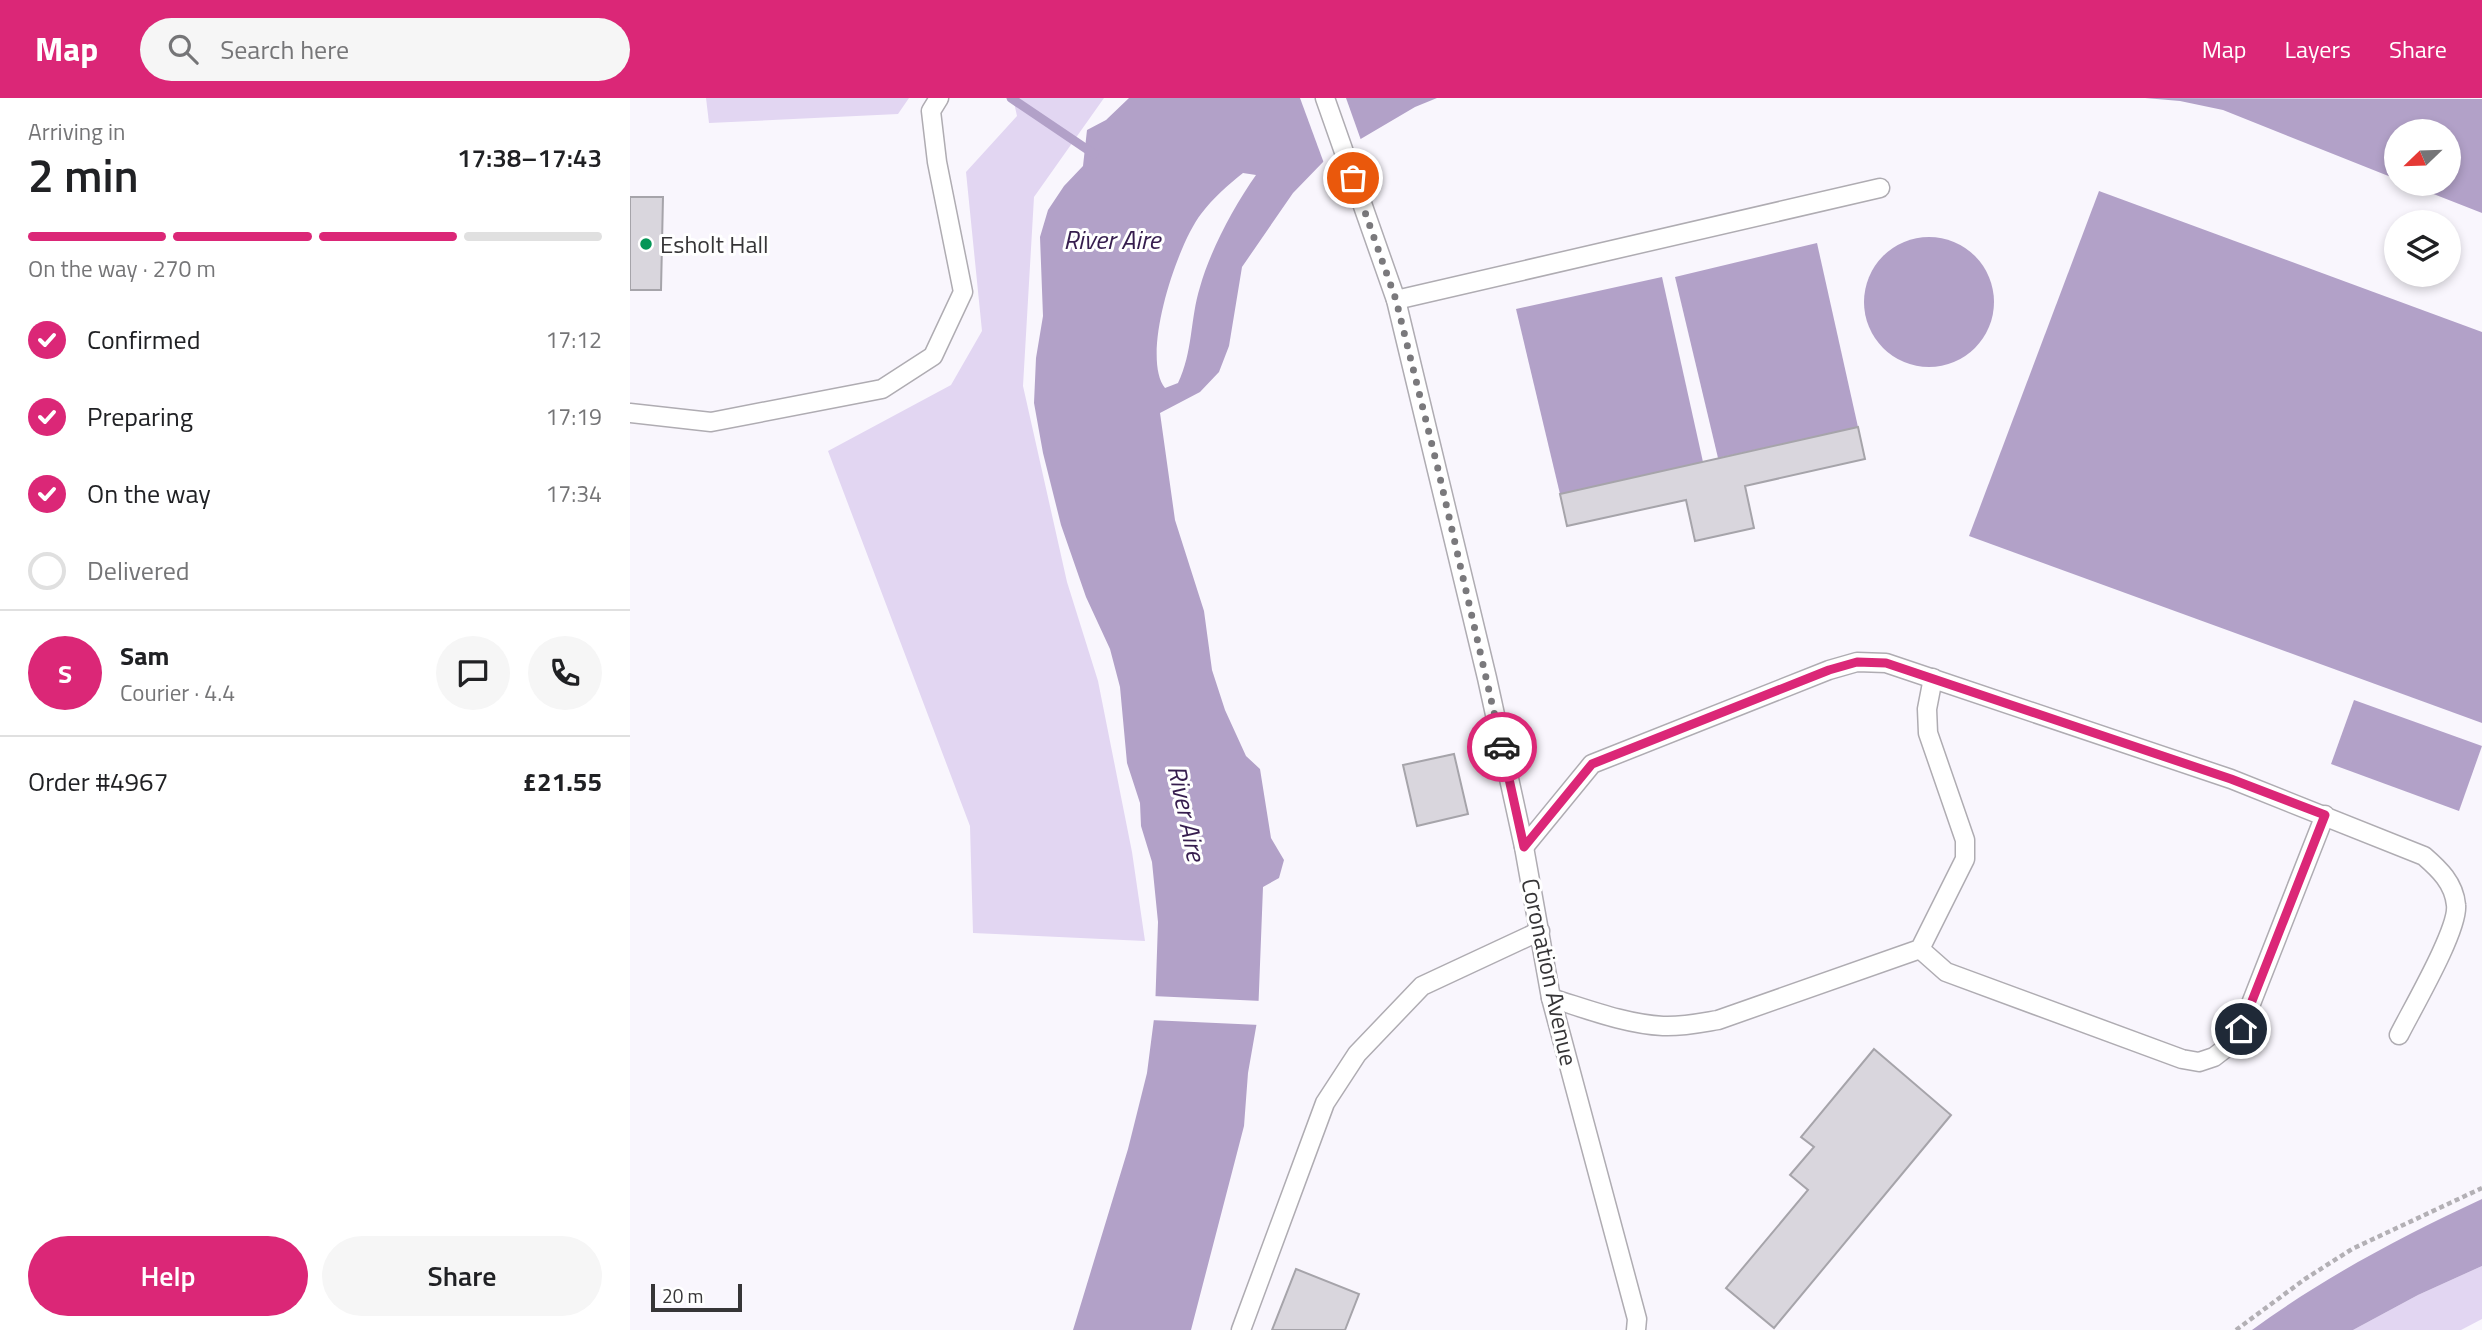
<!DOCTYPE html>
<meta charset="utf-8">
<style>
body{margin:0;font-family:"Titillium Web",sans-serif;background:#f6f6f6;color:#202124;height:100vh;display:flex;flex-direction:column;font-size:26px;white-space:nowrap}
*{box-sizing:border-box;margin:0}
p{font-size:23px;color:#757577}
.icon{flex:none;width:38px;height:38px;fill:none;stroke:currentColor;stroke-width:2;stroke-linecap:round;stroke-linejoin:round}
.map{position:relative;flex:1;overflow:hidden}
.panel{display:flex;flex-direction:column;background:#fff;width:630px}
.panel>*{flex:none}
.needle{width:46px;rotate:247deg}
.fabs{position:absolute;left:1754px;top:21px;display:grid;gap:14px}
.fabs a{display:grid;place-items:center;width:77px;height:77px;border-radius:50%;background:#fff;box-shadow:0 4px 10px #0003;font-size:35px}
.scale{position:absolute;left:21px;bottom:18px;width:91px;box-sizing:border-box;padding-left:7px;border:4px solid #363537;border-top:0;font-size:19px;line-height:24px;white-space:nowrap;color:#363537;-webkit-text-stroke:5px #fff;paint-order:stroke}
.pin{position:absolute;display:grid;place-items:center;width:60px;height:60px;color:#fff;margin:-30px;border:4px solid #fff;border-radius:50%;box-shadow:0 2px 7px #0007}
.courier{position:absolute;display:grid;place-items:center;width:70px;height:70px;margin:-35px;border:5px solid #db2777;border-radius:50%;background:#fff;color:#222;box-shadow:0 2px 9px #0007}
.summary em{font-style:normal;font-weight:600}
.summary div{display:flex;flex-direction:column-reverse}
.summary{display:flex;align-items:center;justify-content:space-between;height:119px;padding:0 28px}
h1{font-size:46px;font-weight:600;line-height:52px}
.bar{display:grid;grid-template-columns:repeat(4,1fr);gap:10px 7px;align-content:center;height:84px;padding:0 28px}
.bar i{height:9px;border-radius:5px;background:#e0e0e0}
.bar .current{background:#db2777}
.bar p{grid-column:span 4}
.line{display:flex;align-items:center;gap:18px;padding:0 28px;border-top:2px solid #e0e0e0}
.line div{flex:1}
.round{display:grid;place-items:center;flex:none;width:74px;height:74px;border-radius:37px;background:#f6f6f6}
ol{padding:0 28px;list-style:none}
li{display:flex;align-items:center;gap:21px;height:77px}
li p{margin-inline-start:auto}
li .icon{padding:7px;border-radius:50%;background:#db2777;color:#fff;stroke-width:4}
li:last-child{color:#757577}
li i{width:38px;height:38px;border:4px solid #e0e0e0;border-radius:50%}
.primary-button{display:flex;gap:14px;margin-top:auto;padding:14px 28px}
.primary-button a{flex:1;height:80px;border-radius:42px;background:#db2777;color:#fff;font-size:28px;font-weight:600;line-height:80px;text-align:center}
.primary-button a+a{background:#f6f6f6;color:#202124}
header{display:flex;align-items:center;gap:42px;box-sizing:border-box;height:98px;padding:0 35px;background:#db2777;color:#fff}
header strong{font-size:33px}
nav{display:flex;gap:38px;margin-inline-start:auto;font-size:24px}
.search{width:490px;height:63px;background:#f6f6f6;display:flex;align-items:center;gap:18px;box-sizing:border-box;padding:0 24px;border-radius:38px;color:#757577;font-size:26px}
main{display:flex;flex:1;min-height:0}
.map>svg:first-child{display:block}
.green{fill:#e2d6f2}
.water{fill:#b2a1c8;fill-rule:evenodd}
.pier{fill:#f9f6fd}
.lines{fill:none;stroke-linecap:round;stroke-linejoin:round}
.stream{stroke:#b2a1c8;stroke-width:9}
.building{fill:#d9d6dd;stroke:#a6a4aa;stroke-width:2}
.lane-casing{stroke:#afacb2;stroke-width:21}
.path{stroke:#b3b0b5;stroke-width:4.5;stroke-dasharray:5 3.5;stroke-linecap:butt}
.lane{stroke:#fff;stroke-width:18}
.done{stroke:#7a797c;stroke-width:7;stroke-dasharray:0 12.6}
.route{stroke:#db2777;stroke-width:9}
.poi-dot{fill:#049657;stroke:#fff;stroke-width:2.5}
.labels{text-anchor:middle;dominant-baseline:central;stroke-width:6;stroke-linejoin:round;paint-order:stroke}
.poi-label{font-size:24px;fill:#363537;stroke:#fff;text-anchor:start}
.street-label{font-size:24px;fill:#363537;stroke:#fff}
.water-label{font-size:26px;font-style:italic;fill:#361d4e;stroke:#fff}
</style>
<header>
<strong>Map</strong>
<div class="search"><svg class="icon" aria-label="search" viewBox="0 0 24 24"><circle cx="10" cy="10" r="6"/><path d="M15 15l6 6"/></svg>Search here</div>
<nav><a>Map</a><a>Layers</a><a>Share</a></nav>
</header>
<main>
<section class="panel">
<div class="summary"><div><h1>2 min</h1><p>Arriving in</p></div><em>17:38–17:43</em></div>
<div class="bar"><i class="current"></i><i class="current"></i><i class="current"></i><i></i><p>On the way · 270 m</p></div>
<ol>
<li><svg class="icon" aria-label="check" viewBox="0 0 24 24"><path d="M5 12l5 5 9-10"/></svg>Confirmed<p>17:12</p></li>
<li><svg class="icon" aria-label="check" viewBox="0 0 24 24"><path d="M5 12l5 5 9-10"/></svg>Preparing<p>17:19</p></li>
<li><svg class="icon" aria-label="check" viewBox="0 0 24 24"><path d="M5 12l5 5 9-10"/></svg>On the way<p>17:34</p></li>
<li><i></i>Delivered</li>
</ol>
<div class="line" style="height:126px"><b class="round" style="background:#db2777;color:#fff">S</b><div><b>Sam</b><p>Courier · 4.4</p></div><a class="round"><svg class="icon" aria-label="chat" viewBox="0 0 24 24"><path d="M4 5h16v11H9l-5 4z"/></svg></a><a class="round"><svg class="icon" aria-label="phone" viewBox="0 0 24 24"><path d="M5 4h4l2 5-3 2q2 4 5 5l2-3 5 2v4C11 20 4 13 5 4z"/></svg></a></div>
<div class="line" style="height:91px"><div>Order #4967</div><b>£21.55</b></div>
<div class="primary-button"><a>Help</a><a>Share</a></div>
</section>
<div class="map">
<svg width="1852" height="1232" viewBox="0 0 1852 1232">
<rect width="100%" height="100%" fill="#f9f6fd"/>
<g class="green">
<path d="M 76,0 L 279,0 L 268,16 L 79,25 Z"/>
<path d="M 383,0 L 474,0 L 404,99 L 393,288 L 437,484 L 468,583 L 502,754 L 515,843 L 343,835 L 340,728 L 198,353 L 321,287 L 352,233 L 336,74 L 387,18 Z"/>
<path d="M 1852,1168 L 1852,1221 L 1831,1232 L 1723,1232 L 1788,1197 Z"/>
</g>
<g class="water">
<path d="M 499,0 L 807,0 L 785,9 L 695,62 L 663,95 L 612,169 L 599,248 L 589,274 L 570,294 L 530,315 L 545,422 L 574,513 L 582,572 L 595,612 L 616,658 L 630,671 L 641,740 L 654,762 L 649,780 L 633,789 L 628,918 L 618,975 L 614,1028 L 561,1232 L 443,1232 L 498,1051 L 517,975 L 525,913 L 528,824 L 522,764 L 511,728 L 510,705 L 497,665 L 490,589 L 480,551 L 456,499 L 431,427 L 413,355 L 404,305 L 406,260 L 413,218 L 410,139 L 418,112 L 434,88 L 453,68 L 457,32 L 476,22 ZM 613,75 L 626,77 C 604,108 580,153 570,189 C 560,221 563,254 548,285 L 535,290 C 510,258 547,147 571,116 C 583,100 598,87 613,75 Z"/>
<path d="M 1515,0 L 1852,1 L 1852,115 L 1778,86 L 1818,86 L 1818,33 L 1766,33 L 1766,81 L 1593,12 L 1550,3 Z"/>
<path d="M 1469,93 L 1852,234 L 1852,625 L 1339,438 Z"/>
<circle cx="1299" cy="204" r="65"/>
<path d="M 1187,145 L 1228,329 L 1088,360 L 1045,179 Z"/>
<path d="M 1032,179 L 1073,364 L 930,396 L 886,211 Z"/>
<path d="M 1724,602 L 1852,648 L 1829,713 L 1701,666 Z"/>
<path d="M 1852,1101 L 1852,1168 L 1788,1197 L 1723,1232 L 1622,1232 C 1693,1180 1772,1138 1852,1101 Z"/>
</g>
<g class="pier">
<path d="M 670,0 L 716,0 L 732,45 L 695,68 Z"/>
<path d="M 522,898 L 632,903 L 630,927 L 520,922 Z"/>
</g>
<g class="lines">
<path class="stream" d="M 381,0 L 464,56"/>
</g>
<g class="building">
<path d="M 0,99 L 33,99 L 31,192 L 0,192 Z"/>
<path d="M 1228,329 L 1235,361 L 1115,388 L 1124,430 L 1065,443 L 1056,402 L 937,428 L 930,396 Z"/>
<path d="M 824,656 L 838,716 L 787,728 L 773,667 Z"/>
<path d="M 1244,951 L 1321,1017 L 1144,1230 L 1096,1190 L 1178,1092 L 1160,1077 L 1184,1049 L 1171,1039 Z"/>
<path d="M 666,1171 L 729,1196 L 715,1232 L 642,1232 Z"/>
</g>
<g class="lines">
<g class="lane-casing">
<g id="lane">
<path d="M 695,0 L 766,202 L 857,580 L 894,749 L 921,900 L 1007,1221 L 1006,1232"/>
<path d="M 766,202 L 1250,90"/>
<path d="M 0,315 L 81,324 L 252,291 L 303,258 L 333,194 L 307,64 L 301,13 L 309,0"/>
<path d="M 894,749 L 962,666 L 1199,572 L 1227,564 L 1256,565 L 1601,681 L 1794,758 C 1809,771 1824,785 1826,807 C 1829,831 1782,911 1769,937"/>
<path d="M 1290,851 L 1316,874 L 1552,961 L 1569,964 L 1584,959 L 1597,949 L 1611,931 L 1695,717"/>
<path d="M 921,900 C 957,911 995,926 1033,928 C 1051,929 1070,925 1088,922 L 1290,851 L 1335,761 L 1335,742 L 1298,635 L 1297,611 L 1303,580"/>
<path d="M 611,1232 L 695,1005 L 727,956 L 792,888 L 910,833"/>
</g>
</g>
<path class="path" d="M 1606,1232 L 1675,1181 L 1722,1151 L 1852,1090"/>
<use href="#lane" class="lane"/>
</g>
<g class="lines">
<path class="done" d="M 723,80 L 766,202 L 808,371 L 872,649"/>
<path class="route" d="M 872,649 L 894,749 L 962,666 L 1199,572 L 1227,564 L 1256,565 L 1601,681 L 1695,717 L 1611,931"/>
</g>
<circle class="poi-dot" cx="16" cy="146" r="7"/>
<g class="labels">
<g class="poi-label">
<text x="30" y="146">Esholt Hall</text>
</g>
<g class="street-label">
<text transform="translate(920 874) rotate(78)">Coronation Avenue</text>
</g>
<g class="water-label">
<text x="482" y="141">River Aire</text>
<text transform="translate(557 715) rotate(78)">River Aire</text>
</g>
</g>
</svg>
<div class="fabs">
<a><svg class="needle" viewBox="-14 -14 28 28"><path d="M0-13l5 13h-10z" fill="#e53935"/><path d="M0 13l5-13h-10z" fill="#757577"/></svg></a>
<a><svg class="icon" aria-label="layers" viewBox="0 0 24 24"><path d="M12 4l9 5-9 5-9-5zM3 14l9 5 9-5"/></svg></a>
</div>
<div class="scale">20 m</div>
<div class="pin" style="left:723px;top:80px;background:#ea580c"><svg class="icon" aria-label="bag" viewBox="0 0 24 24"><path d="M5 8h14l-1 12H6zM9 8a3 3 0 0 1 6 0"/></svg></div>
<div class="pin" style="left:1611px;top:931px;background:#1f2937"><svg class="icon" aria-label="home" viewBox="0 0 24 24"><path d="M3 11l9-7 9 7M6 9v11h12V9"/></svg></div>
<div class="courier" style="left:872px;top:649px"><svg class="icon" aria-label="car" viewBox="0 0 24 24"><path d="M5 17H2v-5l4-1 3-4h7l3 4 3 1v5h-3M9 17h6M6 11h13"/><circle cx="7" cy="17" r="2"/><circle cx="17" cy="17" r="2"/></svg></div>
</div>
</main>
